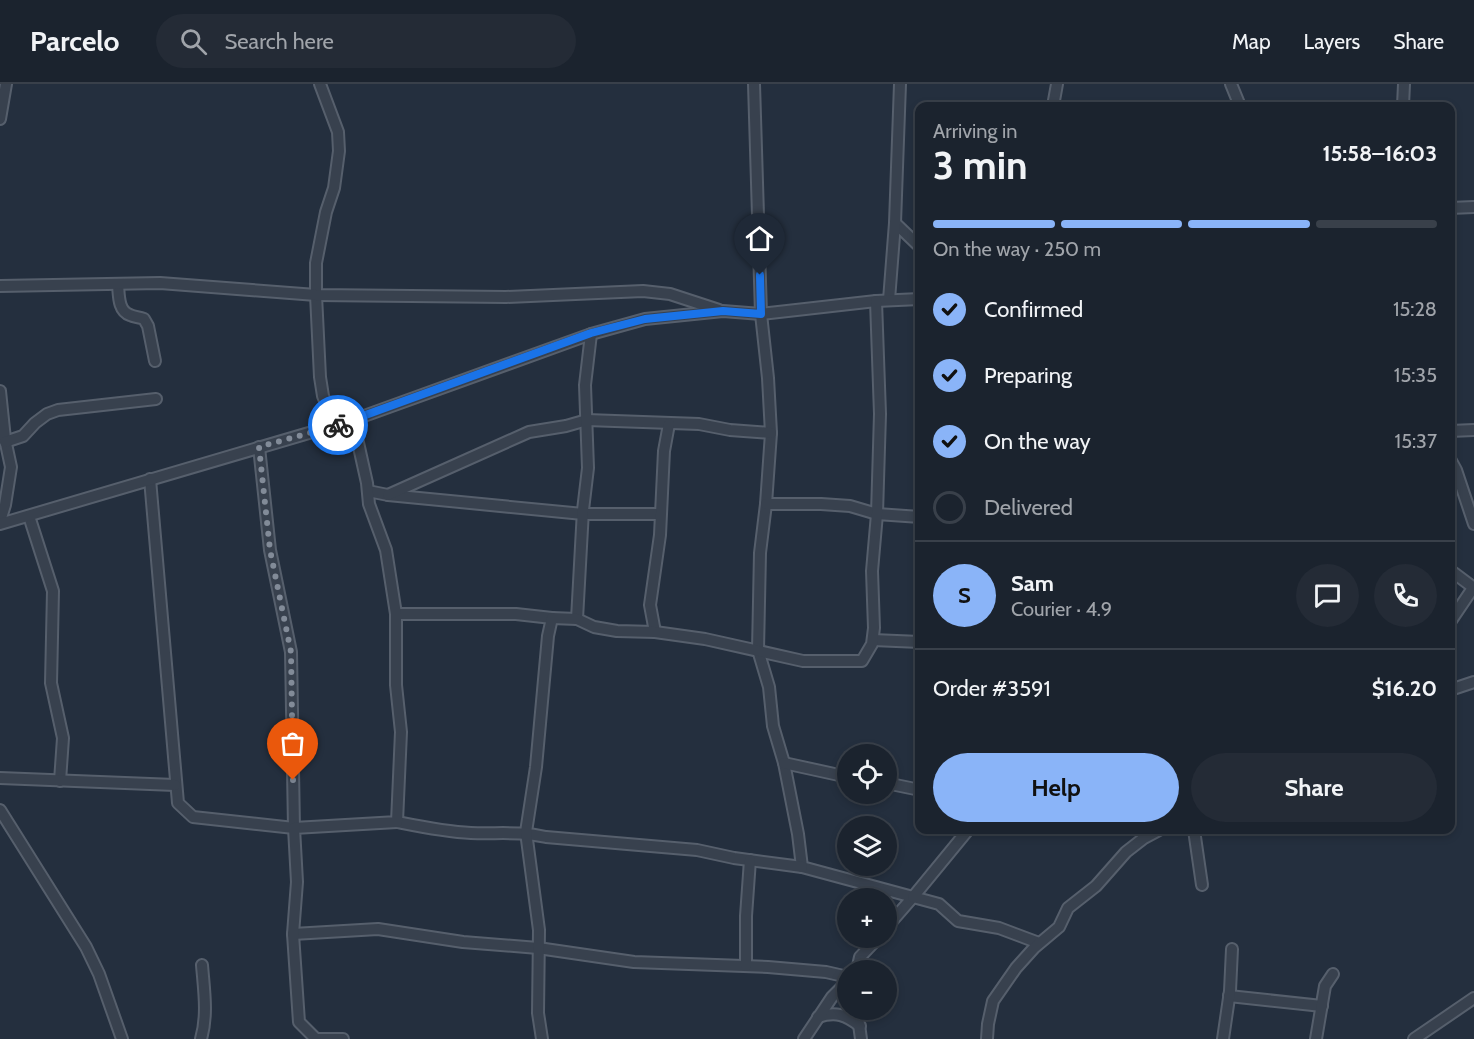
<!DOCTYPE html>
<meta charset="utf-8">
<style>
body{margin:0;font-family:Cabin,sans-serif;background:#242b36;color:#f1f3f6;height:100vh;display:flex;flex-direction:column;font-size:22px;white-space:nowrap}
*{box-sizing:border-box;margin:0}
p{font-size:20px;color:#a0a4aa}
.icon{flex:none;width:33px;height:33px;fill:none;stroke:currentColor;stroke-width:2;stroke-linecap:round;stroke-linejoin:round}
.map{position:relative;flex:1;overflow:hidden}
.panel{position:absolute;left:915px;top:18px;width:540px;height:732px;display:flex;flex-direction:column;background:#1b232e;border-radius:12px;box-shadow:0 3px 9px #0003,0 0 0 2px #39404a}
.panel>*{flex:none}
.controls{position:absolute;left:837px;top:660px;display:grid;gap:12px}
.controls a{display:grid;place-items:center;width:60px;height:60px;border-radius:50%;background:#1b232e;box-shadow:0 3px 9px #0003,0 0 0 2px #39404a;font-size:30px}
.pin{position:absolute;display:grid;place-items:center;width:51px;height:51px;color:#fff;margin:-62px -26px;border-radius:50% 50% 50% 0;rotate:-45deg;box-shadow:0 0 6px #0007}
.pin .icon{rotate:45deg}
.courier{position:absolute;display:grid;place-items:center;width:60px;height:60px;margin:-30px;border:4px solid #1a73e8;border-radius:50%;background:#fff;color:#222;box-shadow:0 2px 8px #0007}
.summary em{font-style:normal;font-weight:700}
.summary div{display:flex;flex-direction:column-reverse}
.summary{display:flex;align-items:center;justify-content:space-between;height:102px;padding:0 18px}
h1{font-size:39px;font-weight:700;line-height:45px}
.bar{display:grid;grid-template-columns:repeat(4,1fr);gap:9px 6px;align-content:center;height:72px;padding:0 18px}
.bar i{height:8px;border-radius:4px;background:#39404a}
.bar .current{background:#8ab4f8}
.bar p{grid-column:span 4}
.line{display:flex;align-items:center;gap:15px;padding:0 18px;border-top:2px solid #39404a}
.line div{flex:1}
.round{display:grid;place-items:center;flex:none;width:63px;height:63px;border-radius:32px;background:#242b36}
ol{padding:0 18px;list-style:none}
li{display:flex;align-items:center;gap:18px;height:66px}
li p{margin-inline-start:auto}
li .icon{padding:6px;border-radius:50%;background:#8ab4f8;color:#111;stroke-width:4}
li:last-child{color:#a0a4aa}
li i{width:33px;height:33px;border:3px solid #39404a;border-radius:50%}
.primary-button{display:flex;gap:12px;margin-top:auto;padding:12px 18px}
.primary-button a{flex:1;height:69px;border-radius:36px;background:#8ab4f8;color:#111;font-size:24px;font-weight:700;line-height:69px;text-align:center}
.primary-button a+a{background:#242b36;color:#f1f3f6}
header{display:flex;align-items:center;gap:36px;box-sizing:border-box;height:84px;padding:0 30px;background:#1b232e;border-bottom:2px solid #39404a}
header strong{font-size:28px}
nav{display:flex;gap:33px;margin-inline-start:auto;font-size:21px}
.search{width:420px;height:54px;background:#242b36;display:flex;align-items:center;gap:15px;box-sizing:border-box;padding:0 21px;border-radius:33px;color:#a0a4aa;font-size:22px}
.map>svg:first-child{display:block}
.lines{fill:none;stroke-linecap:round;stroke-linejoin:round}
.minor-casing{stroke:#565f6c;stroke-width:14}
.minor{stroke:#38414e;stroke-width:10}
.done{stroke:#828b98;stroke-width:6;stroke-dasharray:0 10.8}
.route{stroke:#1a73e8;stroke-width:8}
</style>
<header>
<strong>Parcelo</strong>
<div class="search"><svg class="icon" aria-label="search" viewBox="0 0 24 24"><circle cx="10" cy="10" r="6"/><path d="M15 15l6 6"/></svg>Search here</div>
<nav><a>Map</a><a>Layers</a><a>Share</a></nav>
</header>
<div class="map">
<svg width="1474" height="955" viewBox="0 0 1474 955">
<rect width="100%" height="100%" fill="#242f3e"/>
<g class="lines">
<g class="minor-casing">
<g id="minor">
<path d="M 320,0 L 338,48 L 339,67 L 334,104 L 326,128 L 316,179 L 316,211 L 320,293 L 323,312 L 336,342"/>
<path d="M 754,0 L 761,230 L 768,294 L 771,349 L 766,420 L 760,469 L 758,566 L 769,603 L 773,642 L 784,679 L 798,750 L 802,783 L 913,813 L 886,844"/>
<path d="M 1231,0 L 1240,22"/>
<path d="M 1053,22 L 1057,0"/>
<path d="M 1403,22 L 1404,0"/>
<path d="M 0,35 L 6,0"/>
<path d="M 1450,124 L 1474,123"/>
<path d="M 895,139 L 920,163"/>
<path d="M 118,201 C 119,211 118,227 130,231 C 134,233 139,233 144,235 L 148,242 L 155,277"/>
<path d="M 0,202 L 160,199 L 316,211 L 506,213 L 643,207 L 670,210 L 719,226"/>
<path d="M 889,216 L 895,139 L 900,0"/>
<path d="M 0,307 L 5,355 L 11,383 L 5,421 L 0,437"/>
<path d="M 1450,347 L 1474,346"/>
<path d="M 5,358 L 23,352 L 35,339 L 47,330 L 58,326 L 156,315"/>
<path d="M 1450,375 L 1456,386 L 1474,440"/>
<path d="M 150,395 L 178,719 L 193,733 L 294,744 L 291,568 L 270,466 L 259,363"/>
<path d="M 368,407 L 388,411 L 583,430 L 660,430"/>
<path d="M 388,411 L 529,348 L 566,342 L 587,336 L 699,340 L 730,346 L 771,349"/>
<path d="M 766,420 L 821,420 L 850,422 L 877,430 L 920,433"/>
<path d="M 29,432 L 53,507 L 51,599 L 63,654 L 60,697"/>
<path d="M 0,440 L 353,336 L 591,250 L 645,235 L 723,227 L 761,230 L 876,217 L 920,215"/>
<path d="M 1450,486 L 1474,504"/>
<path d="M 396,530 L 516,530 L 552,534"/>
<path d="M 577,535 L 583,426 L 588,384 L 585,301 L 591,250"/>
<path d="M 1450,538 L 1473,504"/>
<path d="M 655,548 L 650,521 L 660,451 L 664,367 L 669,340"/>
<path d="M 873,556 L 920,558"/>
<path d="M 1450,606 L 1474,598"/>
<path d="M 784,679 L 848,693"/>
<path d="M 0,694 L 175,701"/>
<path d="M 886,699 L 920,706"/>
<path d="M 0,726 L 86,863 L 99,890 L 122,955"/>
<path d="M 397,738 C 422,743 446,748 471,749 C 498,750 520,747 546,753 L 697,766 L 734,774 L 802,783"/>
<path d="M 968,746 L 913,813 L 939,820 L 958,837 L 999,844 L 1039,859"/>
<path d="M 1194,746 L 1202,801"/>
<path d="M 293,850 L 378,845 L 463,858 L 538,864 L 634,878 L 768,883 L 826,888 L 848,893"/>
<path d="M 746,882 L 746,832 L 750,776"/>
<path d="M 857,886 L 860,873 L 878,854"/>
<path d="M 1229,912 L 1322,922"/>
<path d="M 857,926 L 861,955"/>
<path d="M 818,933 C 836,927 846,931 860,942"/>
<path d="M 201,955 C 208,931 204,906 202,881"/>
<path d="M 314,955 L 343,955"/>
<path d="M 316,955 L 299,938 L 293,850 L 297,798 L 294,744 L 397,738 L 401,648 L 396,601 L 396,530 L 386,466 L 369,420 L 367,399 L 353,336"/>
<path d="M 542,955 L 538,929 L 539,846 L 526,748 L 536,683 L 548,552 L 552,534 L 577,535 L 594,543 L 617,547 L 655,548 L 705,555 L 803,577 L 862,577 L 872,560 L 874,544 L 872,487 L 877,430 L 880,330 L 876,217"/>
<path d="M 804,955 L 832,913 L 848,897"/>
<path d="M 987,955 L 988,940 L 993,917 L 1016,884 L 1034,864 L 1059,843 L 1068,824 L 1096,802 L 1126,768 L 1144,754 L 1159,746"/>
<path d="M 1223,955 L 1230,907 L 1232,865"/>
<path d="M 1316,955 L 1325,902 L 1333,890"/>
<path d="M 1414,955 L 1474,914"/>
</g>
</g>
<use href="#minor" class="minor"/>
</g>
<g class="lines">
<path class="done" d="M 293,696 L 291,568 L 270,466 L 259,363 L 338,341"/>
<path class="route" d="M 338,341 L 591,249 L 645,235 L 723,227 L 761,230 L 760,191"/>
</g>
</svg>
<div class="controls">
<a><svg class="icon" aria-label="locate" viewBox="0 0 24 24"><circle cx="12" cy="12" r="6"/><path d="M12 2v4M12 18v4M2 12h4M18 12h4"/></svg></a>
<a><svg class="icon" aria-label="layers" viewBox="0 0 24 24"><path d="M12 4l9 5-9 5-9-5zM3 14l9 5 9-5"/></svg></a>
<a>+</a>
<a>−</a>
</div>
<div class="pin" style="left:293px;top:696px;background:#ea580c"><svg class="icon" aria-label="bag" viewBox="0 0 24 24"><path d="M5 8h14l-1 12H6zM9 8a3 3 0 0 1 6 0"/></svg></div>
<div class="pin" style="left:760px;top:191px;background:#1f2937"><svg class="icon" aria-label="home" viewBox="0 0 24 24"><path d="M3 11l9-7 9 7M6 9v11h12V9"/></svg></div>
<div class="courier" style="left:338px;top:341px"><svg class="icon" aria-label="bike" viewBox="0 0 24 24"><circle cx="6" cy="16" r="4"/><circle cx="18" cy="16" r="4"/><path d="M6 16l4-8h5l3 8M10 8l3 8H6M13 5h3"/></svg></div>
<section class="panel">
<div class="summary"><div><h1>3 min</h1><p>Arriving in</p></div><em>15:58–16:03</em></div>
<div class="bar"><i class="current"></i><i class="current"></i><i class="current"></i><i></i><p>On the way · 250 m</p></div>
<ol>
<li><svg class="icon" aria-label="check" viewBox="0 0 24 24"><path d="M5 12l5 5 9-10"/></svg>Confirmed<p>15:28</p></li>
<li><svg class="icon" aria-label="check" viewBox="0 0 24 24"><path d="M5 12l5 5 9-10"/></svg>Preparing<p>15:35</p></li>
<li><svg class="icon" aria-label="check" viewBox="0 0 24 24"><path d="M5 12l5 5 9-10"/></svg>On the way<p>15:37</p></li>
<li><i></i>Delivered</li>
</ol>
<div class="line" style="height:108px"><b class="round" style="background:#8ab4f8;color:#111">S</b><div><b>Sam</b><p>Courier · 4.9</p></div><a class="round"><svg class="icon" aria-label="chat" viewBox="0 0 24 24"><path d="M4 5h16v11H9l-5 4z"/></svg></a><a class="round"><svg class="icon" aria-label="phone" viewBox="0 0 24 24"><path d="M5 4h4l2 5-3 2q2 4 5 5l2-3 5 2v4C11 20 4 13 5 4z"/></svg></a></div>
<div class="line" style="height:78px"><div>Order #3591</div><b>$16.20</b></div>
<div class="primary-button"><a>Help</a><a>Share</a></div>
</section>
</div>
